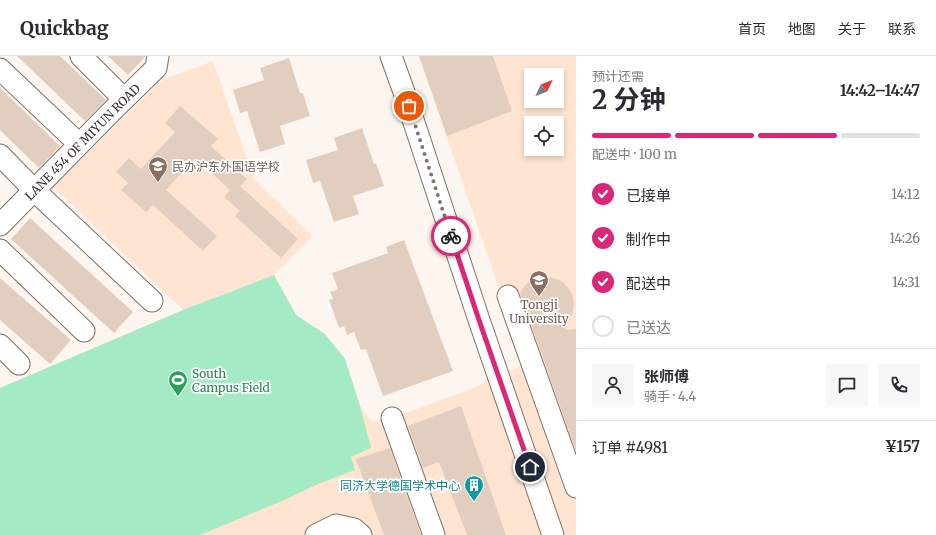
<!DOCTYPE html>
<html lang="zh">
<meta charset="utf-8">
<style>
body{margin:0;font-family:Merriweather,"Noto Sans SC",serif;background:#f7f7f7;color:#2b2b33;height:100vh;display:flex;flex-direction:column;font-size:15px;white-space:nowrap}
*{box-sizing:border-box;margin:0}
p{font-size:13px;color:#7c7c81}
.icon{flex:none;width:22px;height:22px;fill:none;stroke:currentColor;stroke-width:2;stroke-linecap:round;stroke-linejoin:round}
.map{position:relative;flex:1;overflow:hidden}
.sheet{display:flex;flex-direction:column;background:#fff;width:360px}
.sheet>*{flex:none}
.needle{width:26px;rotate:47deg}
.tools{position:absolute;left:524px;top:12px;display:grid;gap:8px}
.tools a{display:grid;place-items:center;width:40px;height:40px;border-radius:0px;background:#fff;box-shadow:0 2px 6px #0003;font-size:20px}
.pin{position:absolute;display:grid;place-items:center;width:34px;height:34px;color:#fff;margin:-17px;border:2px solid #fff;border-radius:50%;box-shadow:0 1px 4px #0007}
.courier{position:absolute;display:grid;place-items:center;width:40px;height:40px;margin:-20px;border:3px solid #db2777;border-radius:50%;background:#fff;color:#222;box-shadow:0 1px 5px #0007}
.overview em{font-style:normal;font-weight:700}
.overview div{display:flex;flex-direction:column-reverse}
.overview{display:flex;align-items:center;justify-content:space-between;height:68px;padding:0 16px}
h1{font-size:26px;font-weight:700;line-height:30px}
.bar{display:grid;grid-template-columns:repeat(4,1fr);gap:6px 4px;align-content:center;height:48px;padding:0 16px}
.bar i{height:5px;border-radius:3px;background:#e1e1e2}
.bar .active{background:#db2777}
.bar p{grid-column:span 4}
.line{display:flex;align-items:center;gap:10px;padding:0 16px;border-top:1px solid #e1e1e2}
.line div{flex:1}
.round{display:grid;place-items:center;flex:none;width:42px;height:42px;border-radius:0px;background:#f7f7f7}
ol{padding:0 16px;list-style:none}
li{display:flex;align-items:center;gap:12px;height:44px}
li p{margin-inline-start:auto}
li .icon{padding:4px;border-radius:50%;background:#db2777;color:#fff;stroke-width:4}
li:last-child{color:#7c7c81}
li i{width:22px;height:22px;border:2px solid #e1e1e2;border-radius:50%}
header{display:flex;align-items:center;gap:24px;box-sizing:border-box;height:56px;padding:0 20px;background:#fff;border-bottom:1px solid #e1e1e2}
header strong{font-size:19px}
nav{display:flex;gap:22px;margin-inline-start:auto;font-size:14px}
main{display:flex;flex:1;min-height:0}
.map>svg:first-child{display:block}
.built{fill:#ffe5d1;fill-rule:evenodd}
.green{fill:#a3eac5}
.building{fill:#e1cebf}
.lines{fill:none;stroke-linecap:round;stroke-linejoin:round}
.minor-casing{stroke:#827164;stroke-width:23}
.minor{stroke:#fff;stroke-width:21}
.done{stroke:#7e7771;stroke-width:4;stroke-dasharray:0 7.2}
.route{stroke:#db2777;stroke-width:5}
.labels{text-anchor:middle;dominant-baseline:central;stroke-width:3.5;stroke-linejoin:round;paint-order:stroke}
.street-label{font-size:12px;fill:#39322c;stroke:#fff}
.education-label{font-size:12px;fill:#785e54;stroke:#fff;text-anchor:start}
.leisure-label{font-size:12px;fill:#27864d;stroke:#fff;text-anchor:start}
.culture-label{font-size:12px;fill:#0d838f;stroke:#fff;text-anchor:end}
</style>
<header>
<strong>Quickbag</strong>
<nav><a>首页</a><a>地图</a><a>关于</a><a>联系</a></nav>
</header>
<main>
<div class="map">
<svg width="576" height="479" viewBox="0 0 576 479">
<rect width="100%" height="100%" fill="#fdf6f0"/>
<path class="built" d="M 419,0 L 576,0 L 576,479 L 0,479 L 0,332 L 183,254 L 53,131 L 162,24 L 213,5 L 254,123 L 313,180 L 274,219 L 296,259 L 325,278 L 345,303 L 360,350 L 372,366 L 393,362 L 480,329 L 522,309 L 497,227 ZM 531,19 L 557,19 L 557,45 L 531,45 ZM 531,67 L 557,67 L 557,93 L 531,93 Z"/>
<path class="green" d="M 274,219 L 296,259 L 325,278 L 345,303 L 360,350 L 371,392 L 351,401 L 355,414 L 318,428 L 282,445 L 200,479 L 0,479 L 0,332 L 183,254 Z"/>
<g class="building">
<path d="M 17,0 L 60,0 L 106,44 L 85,65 Z"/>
<path d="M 108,0 L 146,0 L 128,19 Z"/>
<path d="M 419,0 L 493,0 L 512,55 L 447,80 Z"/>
<path d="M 289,2 L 300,37 L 303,37 L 310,60 L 280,70 L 285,88 L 260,96 L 247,55 L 240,57 L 233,34 L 264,24 L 260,12 Z"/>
<path d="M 0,32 L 60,90 L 39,112 L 0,74 Z"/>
<path d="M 180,50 L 218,83 L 211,90 L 247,123 L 240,130 L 298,183 L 281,202 L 235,160 L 240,155 L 224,141 L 230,134 L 195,102 L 166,134 L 217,180 L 203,195 L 153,149 L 146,156 L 121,134 L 128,127 L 116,116 L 129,102 L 141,113 L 175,76 L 165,67 Z"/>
<path d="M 362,72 L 374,108 L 376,107 L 384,130 L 353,140 L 359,158 L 334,166 L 320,125 L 313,127 L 306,104 L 338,94 L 334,82 Z"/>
<path d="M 30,162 L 133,256 L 114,277 L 11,183 Z"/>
<path d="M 404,184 L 453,315 L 383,340 L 366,293 L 361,294 L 354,276 L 347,279 L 344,270 L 339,272 L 329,244 L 333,243 L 330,236 L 338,233 L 332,217 L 388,197 L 386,191 Z"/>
<path d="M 541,221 L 549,221 L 557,223 L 564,227 L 569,233 L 573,240 L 574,248 L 573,256 L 565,274 L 576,273 L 576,395 L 520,237 L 526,228 L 533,223 Z"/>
<path d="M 0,222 L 71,284 L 50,308 L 0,264 Z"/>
<path d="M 461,350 L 506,479 L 467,479 L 439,406 L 423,412 L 408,370 Z"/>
<path d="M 390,392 L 421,479 L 384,479 L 356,403 Z"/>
</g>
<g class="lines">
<g class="minor-casing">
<g id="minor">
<path d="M 81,0 L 124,43"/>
<path d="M 391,0 L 404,36 L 479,264 L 553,479"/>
<path d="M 0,13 L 79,88"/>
<path d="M 0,99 L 34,134 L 152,245"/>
<path id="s1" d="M 0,169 L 115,52 L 156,12 L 158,0"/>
<path d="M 0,194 L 84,275"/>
<path d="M 508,240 L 576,431"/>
<path d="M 0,289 L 19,308"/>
<path d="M 392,362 L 434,479"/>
<path d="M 316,479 L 336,469 L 354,473 L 361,479"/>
</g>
</g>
<use href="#minor" class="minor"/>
</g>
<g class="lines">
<path class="done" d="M 409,50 L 451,180"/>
<path class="route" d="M 451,180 L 479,264 L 530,411"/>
</g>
<defs>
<g id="school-pin" transform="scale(1)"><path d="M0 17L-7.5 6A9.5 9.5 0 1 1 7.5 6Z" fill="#8d6e63" stroke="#fff"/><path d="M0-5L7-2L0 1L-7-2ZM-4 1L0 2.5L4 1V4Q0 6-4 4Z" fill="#fff"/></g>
<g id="university-pin" transform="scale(1)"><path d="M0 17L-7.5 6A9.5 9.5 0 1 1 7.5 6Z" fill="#8d6e63" stroke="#fff"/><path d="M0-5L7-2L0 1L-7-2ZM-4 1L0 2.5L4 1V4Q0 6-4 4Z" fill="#fff"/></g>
<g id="stadium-pin" transform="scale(1)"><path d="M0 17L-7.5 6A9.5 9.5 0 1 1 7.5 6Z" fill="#2e9e5b" stroke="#fff"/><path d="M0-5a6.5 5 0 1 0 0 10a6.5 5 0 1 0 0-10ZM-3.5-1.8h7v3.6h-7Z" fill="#fff"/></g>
<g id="building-pin" transform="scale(1)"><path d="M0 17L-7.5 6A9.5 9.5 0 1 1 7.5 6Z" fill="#0f9aa8" stroke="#fff"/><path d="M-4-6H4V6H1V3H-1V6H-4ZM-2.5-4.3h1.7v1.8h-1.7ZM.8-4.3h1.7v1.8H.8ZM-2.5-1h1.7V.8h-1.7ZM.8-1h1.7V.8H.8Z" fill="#fff"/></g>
</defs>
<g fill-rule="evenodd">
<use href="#school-pin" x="158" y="110"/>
<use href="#university-pin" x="539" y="224"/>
<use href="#stadium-pin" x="178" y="324"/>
<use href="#building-pin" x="474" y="429"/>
</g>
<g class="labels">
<g class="street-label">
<text stroke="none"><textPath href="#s1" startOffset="117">LANE 454 OF MIYUN ROAD</textPath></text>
</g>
<g class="education-label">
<text x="172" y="110">民办沪东外国语学校</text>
<text x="539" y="248" text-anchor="middle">Tongji<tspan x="539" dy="14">University</tspan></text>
</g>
<g class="leisure-label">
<text x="192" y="317">South<tspan x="192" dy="14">Campus Field</tspan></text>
</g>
<g class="culture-label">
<text x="460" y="429">同济大学德国学术中心</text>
</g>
</g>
</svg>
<div class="tools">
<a><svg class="needle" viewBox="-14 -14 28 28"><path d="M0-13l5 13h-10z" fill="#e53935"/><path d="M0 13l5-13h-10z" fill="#7c7c81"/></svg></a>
<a><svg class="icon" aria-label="locate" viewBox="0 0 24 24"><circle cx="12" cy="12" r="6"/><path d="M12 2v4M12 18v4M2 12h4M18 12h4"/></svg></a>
</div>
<div class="pin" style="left:409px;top:50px;background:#ea580c"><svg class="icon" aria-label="bag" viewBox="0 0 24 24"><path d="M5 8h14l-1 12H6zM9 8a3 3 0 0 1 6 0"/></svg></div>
<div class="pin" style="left:530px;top:411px;background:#1f2937"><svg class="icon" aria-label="home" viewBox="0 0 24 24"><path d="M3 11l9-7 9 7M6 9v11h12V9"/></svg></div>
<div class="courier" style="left:451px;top:180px"><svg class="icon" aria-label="bike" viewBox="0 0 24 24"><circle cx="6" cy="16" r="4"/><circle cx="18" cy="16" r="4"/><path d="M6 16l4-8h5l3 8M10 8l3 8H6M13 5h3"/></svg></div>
</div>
<section class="sheet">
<div class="overview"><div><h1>2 分钟</h1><p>预计还需</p></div><em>14:42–14:47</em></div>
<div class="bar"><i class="active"></i><i class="active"></i><i class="active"></i><i></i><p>配送中 · 100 m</p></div>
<ol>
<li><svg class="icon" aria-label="check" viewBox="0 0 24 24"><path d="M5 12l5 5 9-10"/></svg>已接单<p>14:12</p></li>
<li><svg class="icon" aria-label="check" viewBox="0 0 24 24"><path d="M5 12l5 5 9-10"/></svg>制作中<p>14:26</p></li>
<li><svg class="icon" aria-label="check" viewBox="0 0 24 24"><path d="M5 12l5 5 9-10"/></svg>配送中<p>14:31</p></li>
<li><i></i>已送达</li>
</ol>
<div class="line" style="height:72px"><a class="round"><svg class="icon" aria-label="person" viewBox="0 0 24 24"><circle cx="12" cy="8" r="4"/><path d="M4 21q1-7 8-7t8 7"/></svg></a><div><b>张师傅</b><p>骑手 · 4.4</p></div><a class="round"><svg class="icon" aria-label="chat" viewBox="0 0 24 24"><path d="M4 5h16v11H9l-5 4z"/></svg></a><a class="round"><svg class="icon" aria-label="phone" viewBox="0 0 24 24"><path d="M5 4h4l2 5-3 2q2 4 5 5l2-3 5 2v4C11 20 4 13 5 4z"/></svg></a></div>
<div class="line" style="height:52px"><div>订单 #4981</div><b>¥157</b></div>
</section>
</main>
